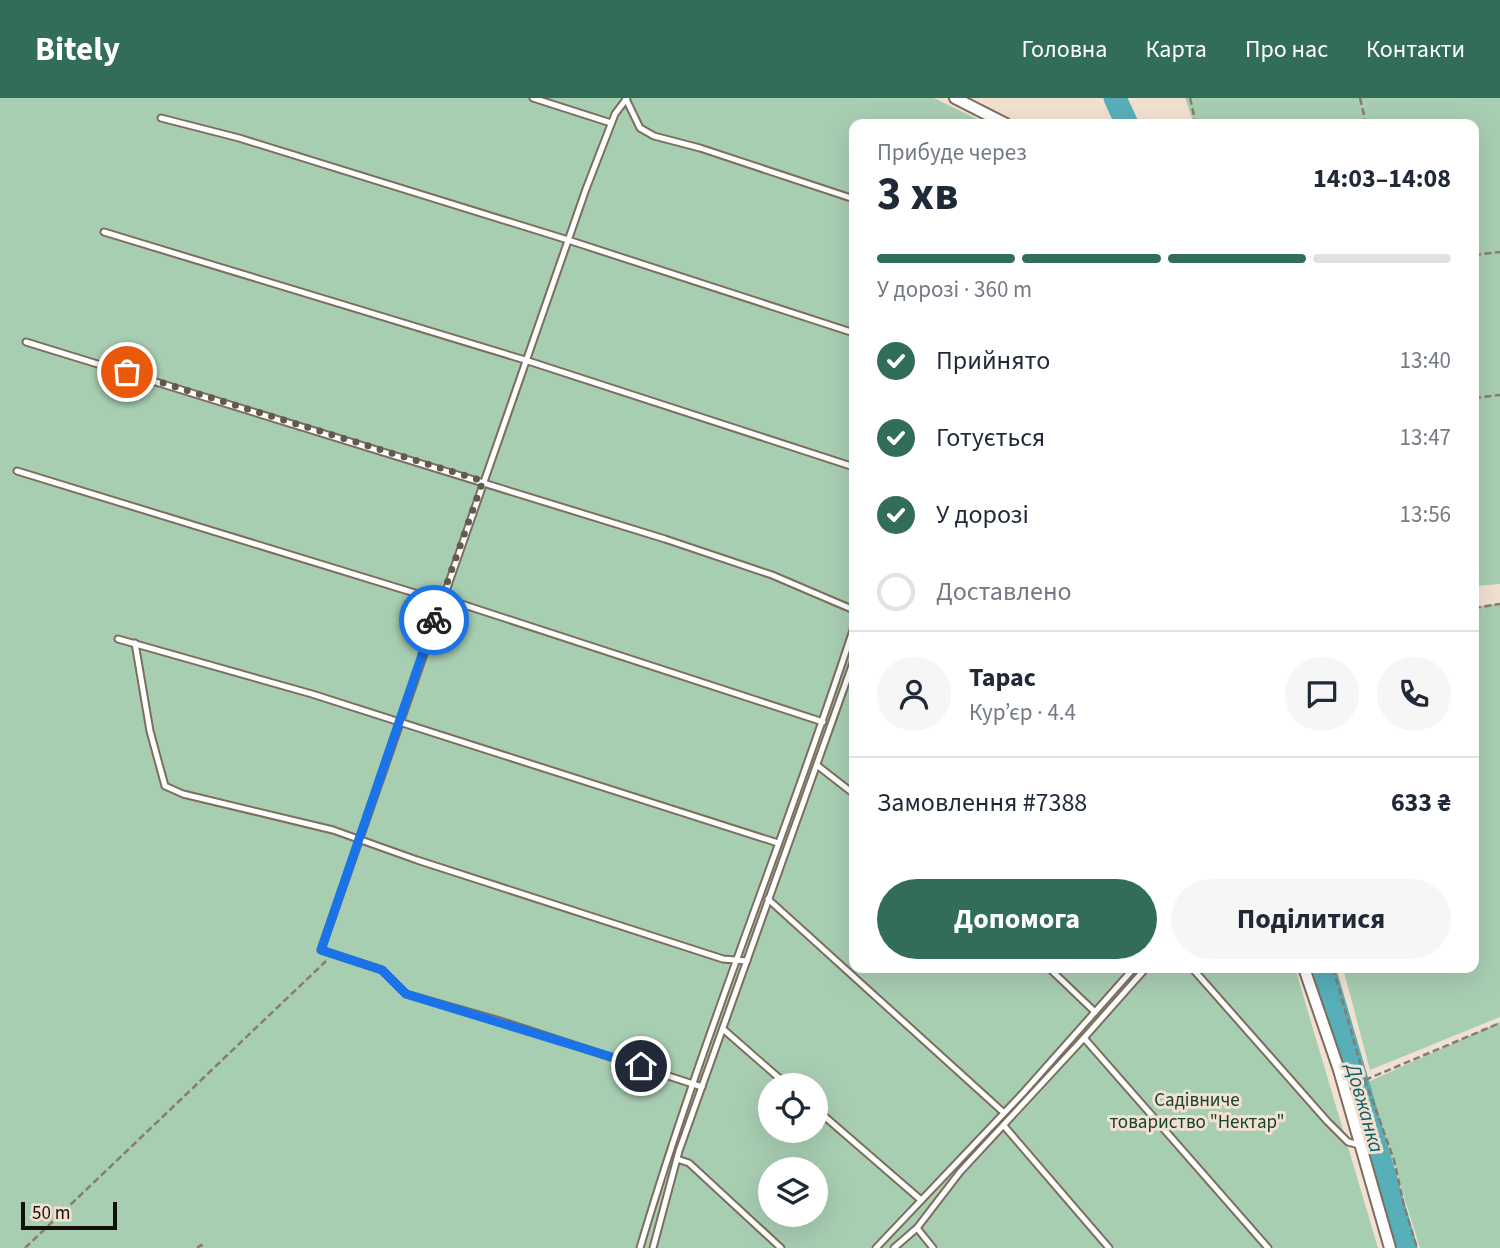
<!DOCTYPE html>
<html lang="uk">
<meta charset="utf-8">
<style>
body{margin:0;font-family:"Source Sans 3",sans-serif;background:#f6f6f7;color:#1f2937;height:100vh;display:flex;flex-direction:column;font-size:26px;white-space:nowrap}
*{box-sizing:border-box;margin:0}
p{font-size:23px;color:#747a83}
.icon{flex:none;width:38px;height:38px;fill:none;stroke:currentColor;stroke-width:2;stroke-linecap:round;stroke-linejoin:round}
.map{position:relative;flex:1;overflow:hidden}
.panel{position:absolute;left:849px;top:21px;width:630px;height:854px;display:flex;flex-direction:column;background:#fff;border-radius:14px;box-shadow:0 7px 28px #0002}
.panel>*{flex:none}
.buttons{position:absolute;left:758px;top:975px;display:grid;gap:14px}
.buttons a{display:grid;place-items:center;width:70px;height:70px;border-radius:50%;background:#fff;box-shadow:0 7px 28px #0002;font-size:35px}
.scale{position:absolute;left:21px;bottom:18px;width:96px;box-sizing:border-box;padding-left:7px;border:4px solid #16100a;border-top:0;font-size:19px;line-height:24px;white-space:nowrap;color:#16100a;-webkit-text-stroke:5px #f2e1d0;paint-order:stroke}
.pin{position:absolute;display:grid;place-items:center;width:60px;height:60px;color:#fff;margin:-30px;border:4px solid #fff;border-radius:50%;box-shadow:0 2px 7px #0007}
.courier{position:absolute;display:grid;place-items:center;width:70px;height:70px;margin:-35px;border:5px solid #1a73e8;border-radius:50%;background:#fff;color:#222;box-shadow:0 2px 9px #0007}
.overview em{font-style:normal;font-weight:700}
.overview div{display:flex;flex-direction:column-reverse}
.overview{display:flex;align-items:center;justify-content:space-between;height:119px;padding:0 28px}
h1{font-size:46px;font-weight:700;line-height:52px}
.bar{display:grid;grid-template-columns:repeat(4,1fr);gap:10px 7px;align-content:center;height:84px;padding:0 28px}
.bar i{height:9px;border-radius:5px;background:#e0e1e3}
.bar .active{background:#326d57}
.bar p{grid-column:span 4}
.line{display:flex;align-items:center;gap:18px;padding:0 28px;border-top:2px solid #e0e1e3}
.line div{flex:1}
.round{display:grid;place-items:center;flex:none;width:74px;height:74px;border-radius:37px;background:#f6f6f7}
ol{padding:0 28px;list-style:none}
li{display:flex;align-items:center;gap:21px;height:77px}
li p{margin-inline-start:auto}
li .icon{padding:7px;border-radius:50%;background:#326d57;color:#fff;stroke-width:4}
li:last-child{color:#747a83}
li i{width:38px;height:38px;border:4px solid #e0e1e3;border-radius:50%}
.cta{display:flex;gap:14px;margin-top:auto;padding:14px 28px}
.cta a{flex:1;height:80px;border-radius:42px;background:#326d57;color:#fff;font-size:28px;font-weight:700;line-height:80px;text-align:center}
.cta a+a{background:#f6f6f7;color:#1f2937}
header{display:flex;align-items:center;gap:42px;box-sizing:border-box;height:98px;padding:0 35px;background:#326d57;color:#fff}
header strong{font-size:33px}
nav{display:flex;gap:38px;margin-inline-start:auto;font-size:24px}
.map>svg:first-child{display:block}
.green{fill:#a8ceb2;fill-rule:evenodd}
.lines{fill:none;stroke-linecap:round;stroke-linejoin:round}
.river{stroke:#57afba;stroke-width:23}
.service-casing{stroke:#7c6d5e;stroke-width:9}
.minor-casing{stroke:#7c6d5e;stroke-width:14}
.path{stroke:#877c70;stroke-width:2.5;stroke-dasharray:7 3.5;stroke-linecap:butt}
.service{stroke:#fff;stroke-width:5}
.minor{stroke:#fff;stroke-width:10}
.done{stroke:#63594f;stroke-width:7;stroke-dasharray:0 12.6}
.route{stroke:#1a73e8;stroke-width:9}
.labels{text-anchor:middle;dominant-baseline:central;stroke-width:6;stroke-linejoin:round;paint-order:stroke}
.park-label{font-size:19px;fill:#164428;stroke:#f2e1d0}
.water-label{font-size:21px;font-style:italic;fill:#135e66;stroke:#f2e1d0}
</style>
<header>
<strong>Bitely</strong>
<nav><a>Головна</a><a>Карта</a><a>Про нас</a><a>Контакти</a></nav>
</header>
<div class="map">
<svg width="1500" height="1150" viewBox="0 0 1500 1150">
<rect width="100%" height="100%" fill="#f2e1d0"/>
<g class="green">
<path d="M 0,0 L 934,0 L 987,26 L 854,26 L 854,870 L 1295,870 L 1378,1150 L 0,1150 ZM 770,987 L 816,987 L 816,1032 L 770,1032 ZM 770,1071 L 816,1071 L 816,1116 L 770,1116 Z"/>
<path d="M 1185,0 L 1500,0 L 1500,486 L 1474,488 L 1474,26 L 1194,26 Z"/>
<path d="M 1500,505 L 1500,919 L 1370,972 L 1343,870 L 1474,870 L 1474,509 Z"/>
<path d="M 1323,879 L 1331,881 L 1340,901 L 1340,914 L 1354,935 L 1361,967 L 1357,986 L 1351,993 L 1343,986 L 1324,906 L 1325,901 L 1316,891 Z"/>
<path d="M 1500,924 L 1500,1150 L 1420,1150 L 1368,984 Z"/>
<path d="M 1368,1017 L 1373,1021 C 1392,1062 1402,1107 1417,1150 L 1395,1150 L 1387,1131 L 1383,1106 L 1374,1091 L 1369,1051 L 1361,1032 Z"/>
</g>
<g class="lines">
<g class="river">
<path d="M 1115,0 L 1127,26"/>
<path d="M 1324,870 L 1406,1150"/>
</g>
<g class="service-casing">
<g id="service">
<path d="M 533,0 L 611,25"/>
<path d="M 627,0 L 615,16 L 586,91 L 321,852 L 382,872 L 406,896 L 497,922 L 702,989"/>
<path d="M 626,1 L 640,30 L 654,38 L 700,50 L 854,101"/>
<path d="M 161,20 L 239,40 L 568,142 L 854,235"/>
<path d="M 104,134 L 525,262 L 854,369"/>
<path d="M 26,244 L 665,441 L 772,477 L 854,512"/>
<path d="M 17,373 L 431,500 L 443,500 L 823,624"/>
<path d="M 118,541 L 312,596 L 778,745"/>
<path d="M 135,545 L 150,633 L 165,688 L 183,696 L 333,732 L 417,762 L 723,861 L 747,863"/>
<path d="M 818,668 L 854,696"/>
<path d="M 768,801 L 1003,1014"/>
<path d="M 1049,870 L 1095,914"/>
<path d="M 1192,870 L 1327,1023 L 1348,1044 L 1359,1047"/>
<path d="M 723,931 L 787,987"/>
<path d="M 1084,940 L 1146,870"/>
<path d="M 816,1011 L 921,1102"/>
<path d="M 1005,1029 L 1109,1150"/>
<path d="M 677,1061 L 689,1065 L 781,1150"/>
<path d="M 917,1130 L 933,1150"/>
<path d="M 640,1150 C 702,940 786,738 854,529"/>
<path d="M 653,1150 L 679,1053 L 854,562"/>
<path d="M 876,1150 L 1023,995 L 1134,870"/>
<path d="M 894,1150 L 917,1130 L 960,1074 L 1084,940 L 1268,1150"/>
</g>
</g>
<g class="minor-casing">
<g id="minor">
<path d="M 955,0 L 1006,26"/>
<path d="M 1304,870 L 1339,972 L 1390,1150"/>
</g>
</g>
<g class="path">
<path d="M 1190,0 L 1196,26"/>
<path d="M 1360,0 L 1366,26"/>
<path d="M 1474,157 L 1500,154"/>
<path d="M 1474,300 L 1500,297"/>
<path d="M 1474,510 L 1500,506"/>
<path d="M 1333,870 L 1365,982 L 1394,1062 L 1404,1108 L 1417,1150"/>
<path d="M 1365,982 L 1500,925"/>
<path d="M 25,1150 L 326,863"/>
<path d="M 197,1150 L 201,1147 L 205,1150"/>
</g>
<use href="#service" class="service"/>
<use href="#minor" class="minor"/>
</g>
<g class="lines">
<path class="done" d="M 127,274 L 483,383 L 434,522"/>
<path class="route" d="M 434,522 L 321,852 L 382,872 L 406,896 L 641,968"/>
</g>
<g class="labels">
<g class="park-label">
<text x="1197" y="1002">Садівниче<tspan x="1197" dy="22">товариство "Нектар"</tspan></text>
</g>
<g class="water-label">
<text transform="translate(1365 1010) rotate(74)">Довжанка</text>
</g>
</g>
</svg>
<div class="buttons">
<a><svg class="icon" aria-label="locate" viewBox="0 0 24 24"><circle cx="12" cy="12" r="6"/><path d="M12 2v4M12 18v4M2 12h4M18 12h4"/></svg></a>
<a><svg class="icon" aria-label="layers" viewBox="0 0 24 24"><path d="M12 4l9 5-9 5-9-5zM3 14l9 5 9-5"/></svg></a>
</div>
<div class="scale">50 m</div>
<div class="pin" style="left:127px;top:274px;background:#ea580c"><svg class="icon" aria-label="bag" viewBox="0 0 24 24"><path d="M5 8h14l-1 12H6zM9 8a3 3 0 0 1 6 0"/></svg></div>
<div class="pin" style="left:641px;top:968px;background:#1f2937"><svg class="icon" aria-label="home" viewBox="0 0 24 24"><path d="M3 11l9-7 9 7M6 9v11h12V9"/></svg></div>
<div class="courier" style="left:434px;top:522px"><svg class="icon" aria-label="bike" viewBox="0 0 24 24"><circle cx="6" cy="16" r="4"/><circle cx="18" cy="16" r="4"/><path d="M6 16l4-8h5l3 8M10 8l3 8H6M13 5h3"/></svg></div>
<section class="panel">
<div class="overview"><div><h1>3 хв</h1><p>Прибуде через</p></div><em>14:03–14:08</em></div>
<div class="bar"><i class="active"></i><i class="active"></i><i class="active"></i><i></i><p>У дорозі · 360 m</p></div>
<ol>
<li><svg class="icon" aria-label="check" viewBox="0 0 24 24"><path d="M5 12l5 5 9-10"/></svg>Прийнято<p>13:40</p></li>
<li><svg class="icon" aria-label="check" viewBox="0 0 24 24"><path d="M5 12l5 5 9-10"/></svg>Готується<p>13:47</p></li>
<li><svg class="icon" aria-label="check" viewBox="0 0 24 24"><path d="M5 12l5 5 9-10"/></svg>У дорозі<p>13:56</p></li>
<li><i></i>Доставлено</li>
</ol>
<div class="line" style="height:126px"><a class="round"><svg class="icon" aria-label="person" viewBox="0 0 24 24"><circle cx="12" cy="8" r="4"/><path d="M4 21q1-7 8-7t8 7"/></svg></a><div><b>Тарас</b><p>Кур’єр · 4.4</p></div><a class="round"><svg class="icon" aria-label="chat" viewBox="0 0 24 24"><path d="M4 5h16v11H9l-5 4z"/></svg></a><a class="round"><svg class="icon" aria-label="phone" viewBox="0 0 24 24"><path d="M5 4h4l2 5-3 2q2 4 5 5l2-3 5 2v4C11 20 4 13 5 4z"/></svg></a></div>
<div class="line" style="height:91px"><div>Замовлення #7388</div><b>633 ₴</b></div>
<div class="cta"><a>Допомога</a><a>Поділитися</a></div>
</section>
</div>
